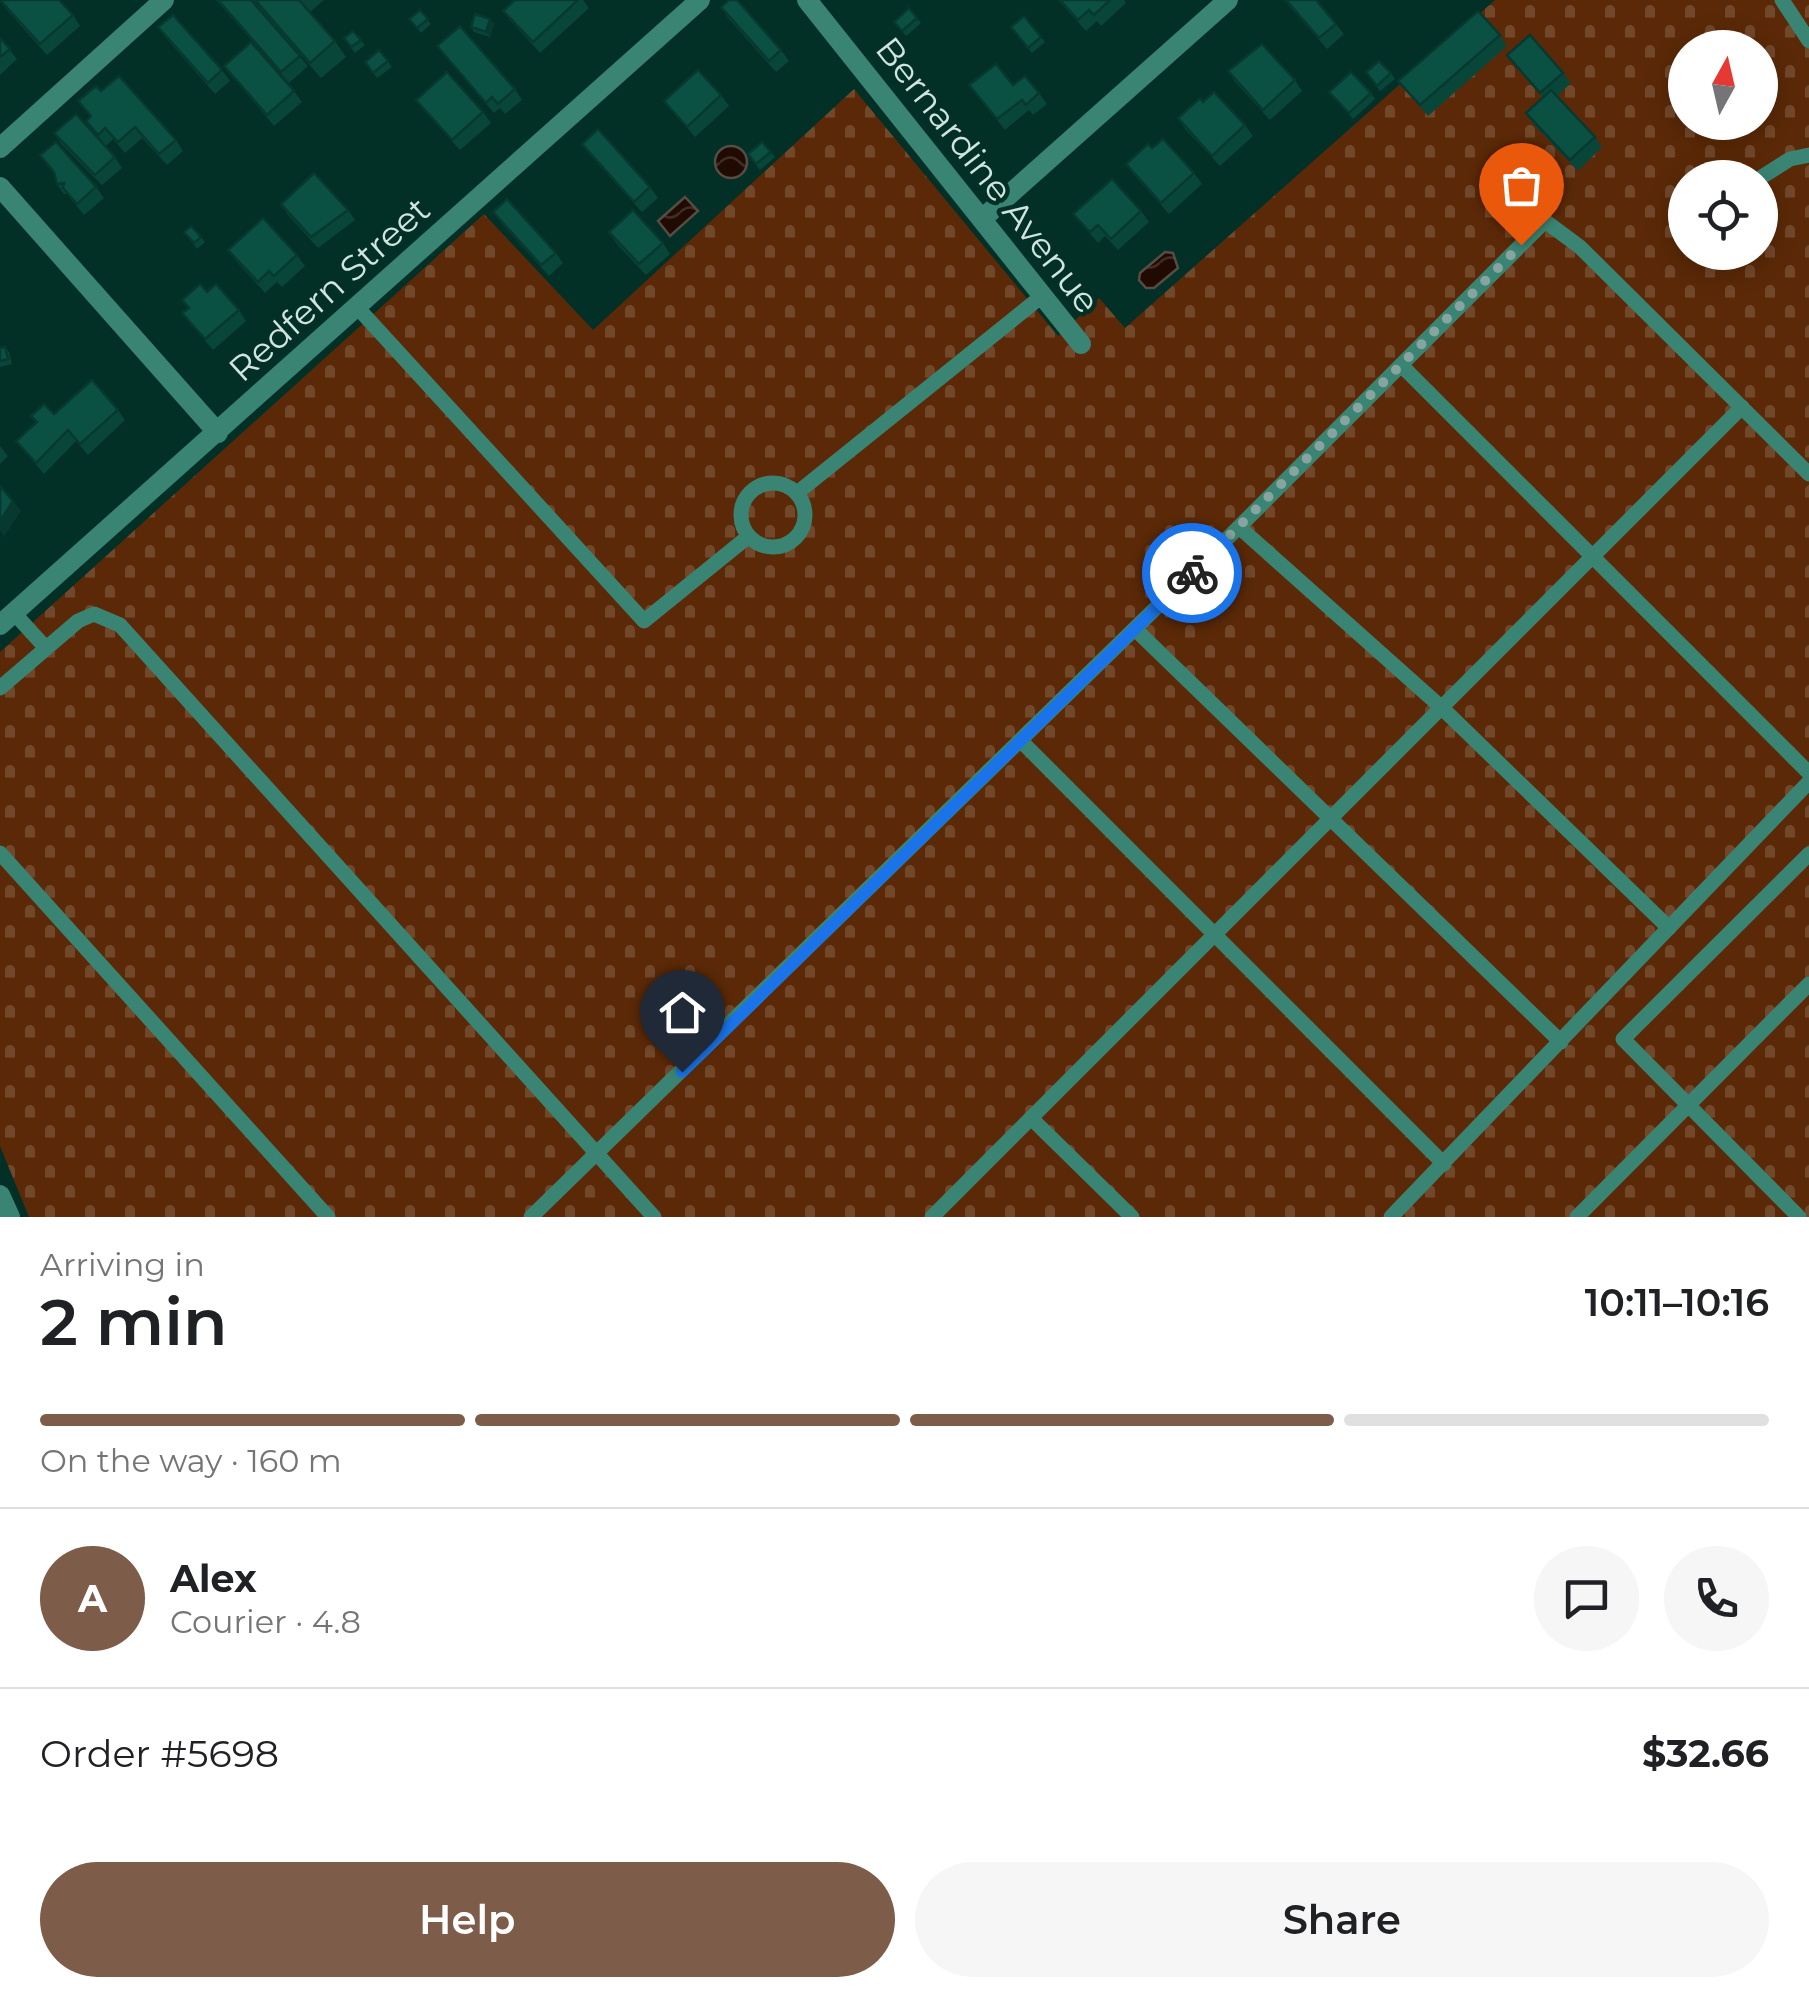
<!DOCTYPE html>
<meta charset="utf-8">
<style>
body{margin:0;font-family:Montserrat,sans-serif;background:#f6f6f6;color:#202124;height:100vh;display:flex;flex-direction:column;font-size:38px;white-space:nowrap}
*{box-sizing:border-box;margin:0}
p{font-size:32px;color:#757577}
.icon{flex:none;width:55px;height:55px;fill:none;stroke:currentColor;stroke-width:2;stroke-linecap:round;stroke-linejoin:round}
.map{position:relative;height:1217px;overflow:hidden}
.panel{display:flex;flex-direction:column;background:#fff;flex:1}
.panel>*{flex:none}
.needle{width:65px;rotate:8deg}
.fabs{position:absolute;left:1668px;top:30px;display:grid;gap:20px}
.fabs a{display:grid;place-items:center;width:110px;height:110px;border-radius:50%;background:#fff;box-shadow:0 5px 25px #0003;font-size:50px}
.pin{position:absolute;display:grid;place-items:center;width:85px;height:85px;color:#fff;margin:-102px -42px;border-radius:50% 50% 50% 0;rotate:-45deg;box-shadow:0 0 10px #0007}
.pin .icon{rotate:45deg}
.courier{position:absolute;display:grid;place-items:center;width:100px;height:100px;margin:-50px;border:8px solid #1a73e8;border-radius:50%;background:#fff;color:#222;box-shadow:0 2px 12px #0007}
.summary em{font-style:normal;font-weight:600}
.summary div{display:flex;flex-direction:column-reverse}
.summary{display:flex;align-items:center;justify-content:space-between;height:170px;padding:0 40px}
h1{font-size:65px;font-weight:600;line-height:75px}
.bar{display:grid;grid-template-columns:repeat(4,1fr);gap:15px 10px;align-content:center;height:120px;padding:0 40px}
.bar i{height:12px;border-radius:8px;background:#e0e0e0}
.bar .active{background:#7e5c4a}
.bar p{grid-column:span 4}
.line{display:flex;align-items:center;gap:25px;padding:0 40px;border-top:2px solid #e0e0e0}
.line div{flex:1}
.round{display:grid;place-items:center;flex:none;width:105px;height:105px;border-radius:52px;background:#f6f6f6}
.primary-button{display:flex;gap:20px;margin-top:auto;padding:20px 40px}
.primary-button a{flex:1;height:115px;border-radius:60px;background:#7e5c4a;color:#fff;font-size:40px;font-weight:600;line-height:115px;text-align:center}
.primary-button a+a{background:#f6f6f6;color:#202124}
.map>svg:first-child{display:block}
.cemetery{fill:url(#cemetery-stones);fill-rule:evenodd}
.water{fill:url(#water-waves);stroke:#554c43;stroke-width:2.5}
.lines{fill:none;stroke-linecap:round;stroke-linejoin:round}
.lane{stroke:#3a8473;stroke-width:15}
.street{stroke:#3a8473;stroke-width:20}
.wall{fill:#09463a}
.shaded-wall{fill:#073930}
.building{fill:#0a5144;stroke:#073930;stroke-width:2.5}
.done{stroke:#87a59e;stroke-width:10;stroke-dasharray:0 18}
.route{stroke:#1a73e8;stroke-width:12}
.labels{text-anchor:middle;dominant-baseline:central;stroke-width:9;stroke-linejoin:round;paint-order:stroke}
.street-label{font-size:35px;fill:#cfe5de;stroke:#022f26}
</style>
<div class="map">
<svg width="1809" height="1217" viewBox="0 0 1809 1217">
<defs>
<pattern id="cemetery-stones" width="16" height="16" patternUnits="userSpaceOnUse" patternTransform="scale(2.5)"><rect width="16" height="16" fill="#5b2907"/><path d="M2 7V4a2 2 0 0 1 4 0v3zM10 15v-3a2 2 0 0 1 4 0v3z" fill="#72482b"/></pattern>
<pattern id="water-waves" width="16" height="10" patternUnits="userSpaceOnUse" patternTransform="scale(2.5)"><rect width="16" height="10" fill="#210a01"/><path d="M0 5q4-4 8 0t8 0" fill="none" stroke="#402e26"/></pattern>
</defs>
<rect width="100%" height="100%" fill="#022f26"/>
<path class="cemetery" d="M 1495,0 L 1809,0 L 1809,1217 L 29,1217 L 0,1146 L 0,652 L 484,214 L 593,330 L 854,89 L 1058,336 L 1099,298 L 1125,328 ZM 1685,48 L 1760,48 L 1760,122 L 1685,122 ZM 1685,178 L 1760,178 L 1760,252 L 1685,252 Z"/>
<g class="water">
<circle cx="731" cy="162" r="16"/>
<path d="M 685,197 L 698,211 L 670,236 L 658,221 Z"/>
<path d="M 1165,252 L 1173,253 L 1178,268 L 1154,288 L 1146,288 L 1139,280 L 1140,273 Z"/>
</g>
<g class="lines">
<g class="lane">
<path d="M 1782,0 L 1809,41"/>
<path d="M 1760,178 L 1790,159 L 1809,155"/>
<path d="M 357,307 L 644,621 L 749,536"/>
<path d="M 1401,365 L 1809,773"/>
<circle cx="773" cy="515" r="32"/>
<path d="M 797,493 L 1042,296"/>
<path d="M 1239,527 L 1441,707 L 1669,928"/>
<path d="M 14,613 L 45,647"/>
<path d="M 1135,629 L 1561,1042"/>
<path d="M 0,688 L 78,621 L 94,614 L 120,625 L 654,1217"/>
<path d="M 1021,741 L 1444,1164"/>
<path d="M 0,853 L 328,1217"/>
<path d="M 1031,1118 L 1132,1217"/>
<path d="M 531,1217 L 1239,527 L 1545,221 L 1580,247 L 1809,474"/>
<path d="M 932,1217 L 1742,407"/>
<path d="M 1391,1217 L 1809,782"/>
<path d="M 1577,1217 L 1809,984"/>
<path d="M 1799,1217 L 1623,1039 L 1809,854"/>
</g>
<g class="street">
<path d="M 807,0 L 1081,344"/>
<path d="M 0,148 L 164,0"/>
<path d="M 0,187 L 218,433"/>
<path d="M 982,219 L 1228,0"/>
<path d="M 0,625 L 700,0"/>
<path d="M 0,1195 L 10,1217"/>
</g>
</g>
<g class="wall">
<path d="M 0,0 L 73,15 L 80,26 L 47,55 L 6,9 Z"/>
<path d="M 216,0 L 251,0 L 308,66 L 289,83 Z"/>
<path d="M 252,0 L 299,0 L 335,41 L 346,57 L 321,78 Z"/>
<path d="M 299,0 L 324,0 L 310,12 Z"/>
<path d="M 515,0 L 583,0 L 589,8 L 540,53 L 511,21 L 503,11 Z"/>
<path d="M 1058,0 L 1124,0 L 1126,3 L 1101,26 L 1097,21 L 1086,31 Z"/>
<path d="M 1284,0 L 1316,0 L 1344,34 L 1327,49 Z"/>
<path d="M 721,7 L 781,50 L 789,61 L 776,72 L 728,18 Z"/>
<path d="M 420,10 L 431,24 L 421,33 L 409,19 Z"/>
<path d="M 1024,16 L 1045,42 L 1032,53 L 1011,27 Z"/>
<path d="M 917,18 L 921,23 L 906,36 L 894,22 Z"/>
<path d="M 490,19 L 494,24 L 490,37 L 474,32 L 471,27 Z"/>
<path d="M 158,27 L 222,70 L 230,81 L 215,94 L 166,38 Z"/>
<path d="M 353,31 L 365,45 L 355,53 L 344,38 Z"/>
<path d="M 1500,35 L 1507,46 L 1428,116 L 1398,81 Z"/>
<path d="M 0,38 L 17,59 L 0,75 Z"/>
<path d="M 437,46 L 515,89 L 522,100 L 505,114 L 500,108 L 494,113 Z"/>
<path d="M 379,50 L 392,67 L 377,78 L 365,62 Z"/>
<path d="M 1507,55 L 1563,73 L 1571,83 L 1557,96 L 1595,137 L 1602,147 L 1578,171 L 1533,124 L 1526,113 L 1543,97 Z"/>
<path d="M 224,66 L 294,91 L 302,102 L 274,126 Z"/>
<path d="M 1228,71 L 1295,80 L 1302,91 L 1270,120 L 1235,82 Z"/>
<path d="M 1366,72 L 1391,73 L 1395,79 L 1380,91 Z"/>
<path d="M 969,85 L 1013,85 L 1039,93 L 1047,104 L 1033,115 L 1029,110 L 1005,130 Z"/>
<path d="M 101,91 L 176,140 L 183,151 L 167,165 L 142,138 L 125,153 L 113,139 L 106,146 L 86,121 L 90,117 L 78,101 Z"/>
<path d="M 1329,92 L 1371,93 L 1375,99 L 1353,119 Z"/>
<path d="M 721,95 L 729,106 L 695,137 L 664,101 Z"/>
<path d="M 416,100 L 483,112 L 491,123 L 460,150 L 424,110 Z"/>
<path d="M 1203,102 L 1245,125 L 1253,136 L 1220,166 L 1185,129 L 1178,118 Z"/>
<path d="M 54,133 L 115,157 L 122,168 L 102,185 L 61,144 Z"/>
<path d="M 762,142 L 775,157 L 760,170 L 748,154 Z"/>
<path d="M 582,144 L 650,187 L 658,198 L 642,212 L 589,154 Z"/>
<path d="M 1152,148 L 1194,173 L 1202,184 L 1169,214 L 1134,175 L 1126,164 Z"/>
<path d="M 40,155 L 96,187 L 104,198 L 84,215 L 67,194 L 64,194 L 57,184 L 55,174 Z"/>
<path d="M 281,204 L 348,210 L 355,220 L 318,248 L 288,215 Z"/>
<path d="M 1141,211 L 1149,222 L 1118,250 L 1105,236 L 1098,243 L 1073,214 Z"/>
<path d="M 493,212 L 556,253 L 563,263 L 549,276 L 501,223 Z"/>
<path d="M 184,232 L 201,237 L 205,242 L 197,249 Z"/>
<path d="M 609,232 L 663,243 L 670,254 L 646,275 L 616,243 Z"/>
<path d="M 228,250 L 297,255 L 305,266 L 282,287 L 277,282 L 265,293 L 236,261 Z"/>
<path d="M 207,292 L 239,310 L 246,321 L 213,350 L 182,313 L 188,308 L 182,300 Z"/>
<path d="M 5,347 L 9,352 L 12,364 L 0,367 L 0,348 Z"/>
<path d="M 118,410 L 125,420 L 88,455 L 76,441 L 44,474 L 16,441 L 36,423 L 31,416 Z"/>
<path d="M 0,446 L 8,456 L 0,464 Z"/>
</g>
<g class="shaded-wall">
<path d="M 490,19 L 494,24 L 490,37 L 486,32 Z"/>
<path d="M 13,501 L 21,511 L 4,537 L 0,530 L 0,521 Z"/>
</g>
<g class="building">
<path d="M 0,0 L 59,0 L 73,15 L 40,44 Z"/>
<path d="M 218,0 L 251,0 L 300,56 L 281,72 Z"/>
<path d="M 255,0 L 299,0 L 335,41 L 310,63 Z"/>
<path d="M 515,0 L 578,0 L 533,42 L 503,11 Z"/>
<path d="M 729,0 L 737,0 L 781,50 L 769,61 L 721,7 Z"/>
<path d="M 1060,0 L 1110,0 L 1094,15 L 1089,10 L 1078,20 Z"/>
<path d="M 1286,0 L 1316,0 L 1336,24 L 1319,38 Z"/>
<path d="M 909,8 L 917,18 L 902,31 L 894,22 Z"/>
<path d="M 420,10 L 428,19 L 417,28 L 409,19 Z"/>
<path d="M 1478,11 L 1500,35 L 1420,105 L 1398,81 Z"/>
<path d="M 475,14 L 490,19 L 486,32 L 471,27 Z"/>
<path d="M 173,15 L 222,70 L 208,83 L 158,27 Z"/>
<path d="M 1024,16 L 1041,37 L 1028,48 L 1011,27 Z"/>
<path d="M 460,26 L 515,89 L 498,104 L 492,97 L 486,103 L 437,46 Z"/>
<path d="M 353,31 L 361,40 L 351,47 L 344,38 Z"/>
<path d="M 1530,35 L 1563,73 L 1540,93 L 1507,55 Z"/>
<path d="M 0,38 L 10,49 L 0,57 Z"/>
<path d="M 251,42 L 294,91 L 267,115 L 224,66 Z"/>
<path d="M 1262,44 L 1295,80 L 1263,110 L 1228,71 Z"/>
<path d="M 379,50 L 388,61 L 373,73 L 365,62 Z"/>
<path d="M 1379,61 L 1391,73 L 1377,86 L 1366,72 Z"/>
<path d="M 996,64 L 1013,85 L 1025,76 L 1039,93 L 1026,105 L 1022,100 L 997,119 L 969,85 Z"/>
<path d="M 698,70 L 721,95 L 687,127 L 664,101 Z"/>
<path d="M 447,72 L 483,112 L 452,140 L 416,100 Z"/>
<path d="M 1351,72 L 1371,93 L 1349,113 L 1329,92 Z"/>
<path d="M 119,76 L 176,140 L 159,154 L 135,127 L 118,142 L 105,128 L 98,135 L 86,121 L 91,116 L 78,101 L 96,86 L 101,91 Z"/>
<path d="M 1551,90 L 1595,137 L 1570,160 L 1526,113 Z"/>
<path d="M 1214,92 L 1245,125 L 1212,156 L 1178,118 L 1200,98 L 1203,102 Z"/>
<path d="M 76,114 L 115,157 L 95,175 L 54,133 Z"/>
<path d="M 598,129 L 650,187 L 634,202 L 582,144 Z"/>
<path d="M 1163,139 L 1194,173 L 1161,203 L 1126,164 L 1148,144 L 1152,148 Z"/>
<path d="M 56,142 L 96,187 L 77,204 L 63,188 L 64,183 L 57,184 L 54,172 L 40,155 Z"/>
<path d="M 762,142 L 771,152 L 756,164 L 748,154 Z"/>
<path d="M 314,173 L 348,210 L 311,237 L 281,204 Z"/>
<path d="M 1112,179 L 1141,211 L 1111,239 L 1098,225 L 1090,232 L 1073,214 Z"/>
<path d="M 507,199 L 556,253 L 541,265 L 493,212 Z"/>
<path d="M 633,210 L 663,243 L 639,264 L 609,232 Z"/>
<path d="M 263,218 L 297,255 L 274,276 L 269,271 L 258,282 L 228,250 Z"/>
<path d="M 191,226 L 201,237 L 194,243 L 184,232 Z"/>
<path d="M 200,284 L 207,292 L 216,284 L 239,310 L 205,339 L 182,313 L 189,308 L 182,300 Z"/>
<path d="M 5,347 L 8,359 L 0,361 L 0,348 Z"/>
<path d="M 92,380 L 118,410 L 80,444 L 68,430 L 36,463 L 16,441 L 37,422 L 31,416 L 44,404 L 54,414 Z"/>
<path d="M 0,486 L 13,501 L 0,521 Z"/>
</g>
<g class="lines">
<path class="done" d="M 1192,573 L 1521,245"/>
<path class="route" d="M 682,1072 L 1192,573"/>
</g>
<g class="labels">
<g class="street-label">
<text transform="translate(988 175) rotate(52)">Bernardine Avenue</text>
<text transform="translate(329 289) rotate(-42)">Redfern Street</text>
</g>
</g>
</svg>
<div class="fabs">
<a><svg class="needle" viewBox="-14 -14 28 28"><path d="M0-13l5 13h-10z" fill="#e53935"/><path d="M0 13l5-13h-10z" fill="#757577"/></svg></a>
<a><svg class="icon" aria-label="locate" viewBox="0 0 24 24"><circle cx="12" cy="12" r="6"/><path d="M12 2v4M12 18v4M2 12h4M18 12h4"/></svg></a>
</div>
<div class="pin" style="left:1521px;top:245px;background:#ea580c"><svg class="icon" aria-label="bag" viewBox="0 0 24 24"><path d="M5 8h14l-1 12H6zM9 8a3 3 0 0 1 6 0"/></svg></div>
<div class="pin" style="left:682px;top:1072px;background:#1f2937"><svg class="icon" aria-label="home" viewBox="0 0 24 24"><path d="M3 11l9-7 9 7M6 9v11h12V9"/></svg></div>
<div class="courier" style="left:1192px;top:573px"><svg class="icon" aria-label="bike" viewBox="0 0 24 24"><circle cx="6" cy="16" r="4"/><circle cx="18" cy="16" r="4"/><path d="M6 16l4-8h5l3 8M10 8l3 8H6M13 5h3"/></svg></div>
</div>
<section class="panel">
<div class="summary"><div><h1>2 min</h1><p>Arriving in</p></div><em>10:11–10:16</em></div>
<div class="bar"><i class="active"></i><i class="active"></i><i class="active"></i><i></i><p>On the way · 160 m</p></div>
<div class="line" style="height:180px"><b class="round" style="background:#7e5c4a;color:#fff">A</b><div><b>Alex</b><p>Courier · 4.8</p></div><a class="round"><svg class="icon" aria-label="chat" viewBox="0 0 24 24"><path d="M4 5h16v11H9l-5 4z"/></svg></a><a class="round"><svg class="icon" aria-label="phone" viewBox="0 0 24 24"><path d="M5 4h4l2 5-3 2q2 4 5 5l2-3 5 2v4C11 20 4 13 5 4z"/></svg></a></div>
<div class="line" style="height:130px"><div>Order #5698</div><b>$32.66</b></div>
<div class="primary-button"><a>Help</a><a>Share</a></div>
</section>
